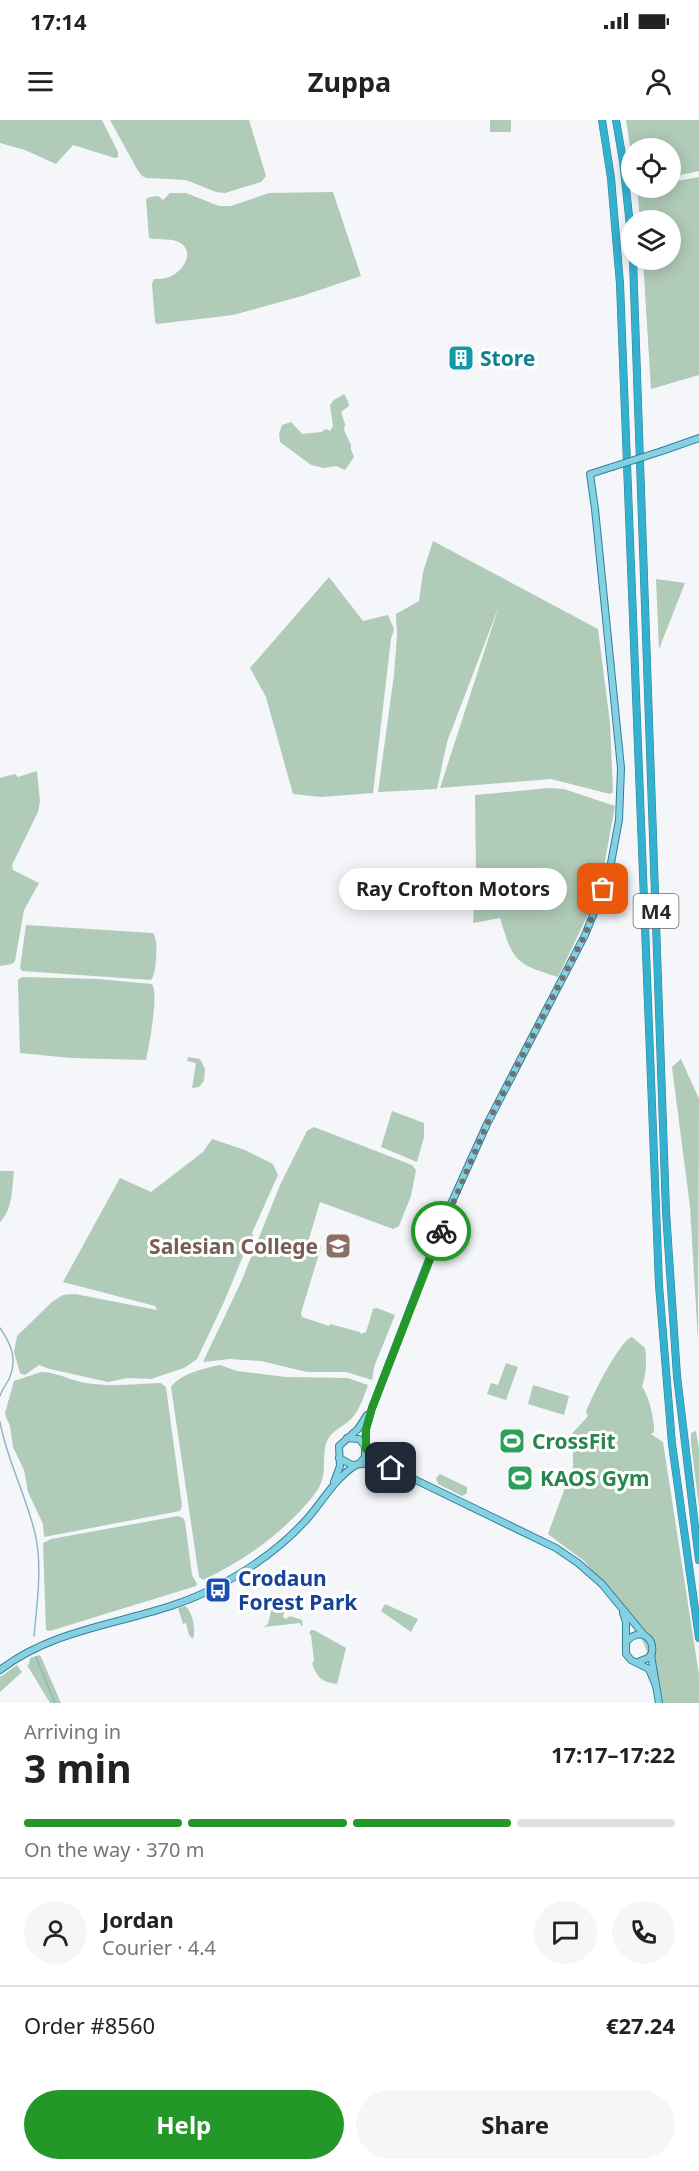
<!DOCTYPE html>
<meta charset="utf-8">
<style>
body{margin:0;font-family:"Noto Sans",sans-serif;background:#f6f6f6;color:#222;height:100vh;display:flex;flex-direction:column;font-size:22px;white-space:nowrap}
*{box-sizing:border-box;margin:0}
p{font-size:20px;color:#767676}
.icon{flex:none;width:33px;height:33px;fill:none;stroke:currentColor;stroke-width:2;stroke-linecap:round;stroke-linejoin:round}
.map{position:relative;height:1583px;overflow:hidden}
.side{display:flex;flex-direction:column;background:#fff;flex:1}
.side>*{flex:none}
.fabs{position:absolute;left:621px;top:18px;display:grid;gap:12px}
.fabs a{display:grid;place-items:center;width:60px;height:60px;border-radius:50%;background:#fff;box-shadow:0 3px 15px #0003;font-size:30px}
.pin{position:absolute;display:grid;place-items:center;width:51px;height:51px;color:#fff;margin:-26px;border-radius:12px;box-shadow:0 3px 9px #0006}
.courier{position:absolute;display:grid;place-items:center;width:60px;height:60px;margin:-30px;border:4px solid #239727;border-radius:50%;background:#fff;color:#222;box-shadow:0 2px 8px #0007}
.bubble{position:absolute;height:42px;border-radius:21px;background:#fff;box-shadow:0 3px 15px #0003;font-size:20px;font-weight:700;line-height:42px;text-align:center}
.headline em{font-style:normal;font-weight:700}
.headline div{display:flex;flex-direction:column-reverse}
.headline{display:flex;align-items:center;justify-content:space-between;height:102px;padding:0 24px}
h1{font-size:39px;font-weight:700;line-height:45px}
.bar{display:grid;grid-template-columns:repeat(4,1fr);gap:9px 6px;align-content:center;height:72px;padding:0 24px}
.bar i{height:8px;border-radius:4px;background:#e0e0e0}
.bar .on{background:#239727}
.bar p{grid-column:span 4}
.line{display:flex;align-items:center;gap:15px;padding:0 24px;border-top:2px solid #e0e0e0}
.line div{flex:1}
.round{display:grid;place-items:center;flex:none;width:63px;height:63px;border-radius:32px;background:#f6f6f6}
.action{display:flex;gap:12px;margin-top:auto;padding:12px 24px}
.action a{flex:1;height:69px;border-radius:36px;background:#239727;color:#fff;font-size:24px;font-weight:700;line-height:69px;text-align:center}
.action a+a{background:#f6f6f6;color:#222}
.status{display:flex;justify-content:space-between;align-items:center;height:42px;padding:0 30px;background:#fff;direction:ltr}
.status svg{height:16px;fill:currentColor}
header{display:flex;justify-content:space-between;align-items:center;height:78px;padding:0 24px;background:#fff;font-size:27px;font-weight:700}
.map>svg:first-child{display:block}
.green{fill:#b0cbb8}
.lines{fill:none;stroke-linecap:round;stroke-linejoin:round}
.stream{stroke:#90b8c1;stroke-width:1.5}
.major-casing{stroke:#308196;stroke-width:8}
.highway-casing{stroke:#308196;stroke-width:8}
.major{stroke:#86d0e3;stroke-width:6}
.highway{stroke:#35b1d0;stroke-width:7}
.major-bridge-casing{stroke:#308196;stroke-width:8;stroke-linecap:butt}
.major-bridge{stroke:#86d0e3;stroke-width:6}
.done{stroke:#6f7173;stroke-width:6;stroke-dasharray:0 10.8}
.route{stroke:#239727;stroke-width:8}
.labels{text-anchor:middle;dominant-baseline:central;stroke-width:6;stroke-linejoin:round;paint-order:stroke}
.shield{fill:#fff;stroke:#68696a;stroke-width:1.5}
.shield-label{font-size:20px;font-weight:bold;fill:#28292a}
.culture-label{font-size:21px;font-weight:bold;fill:#0d838f;stroke:#fff;text-anchor:start}
.education-label{font-size:21px;font-weight:bold;fill:#785e54;stroke:#fff;text-anchor:end}
.leisure-label{font-size:21px;font-weight:bold;fill:#27864d;stroke:#fff;text-anchor:start}
.transit-label{font-size:21px;font-weight:bold;fill:#164399;stroke:#fff;text-anchor:start}
</style>
<div class="status"><b>17:14</b><svg viewBox="0 0 49 12"><path d="M0 12V9h3v3zM5 12V6h3v6zM10 12V3h3v9zM15 12V0h3v12zM26 1h20v11H26zM47 4h2v5h-2z"/></svg></div>
<header><svg class="icon" aria-label="menu" viewBox="0 0 24 24"><path d="M4 6h16M4 12h16M4 18h16"/></svg>Zuppa<svg class="icon" aria-label="person" viewBox="0 0 24 24"><circle cx="12" cy="8" r="4"/><path d="M4 21q1-7 8-7t8 7"/></svg></header>
<div class="map">
<svg width="699" height="1583" viewBox="0 0 699 1583">
<rect width="100%" height="100%" fill="#f4f6fa"/>
<g class="green">
<path d="M 0,0 L 102,0 L 118,32 L 118,37 L 115,38 L 73,25 L 56,44 L 25,30 L 0,23 Z"/>
<path d="M 110,0 L 249,0 L 266,56 L 261,62 L 225,73 L 216,72 L 186,60 L 147,58 L 142,56 L 137,49 Z"/>
<rect x="490" y="0" width="21" height="12"/>
<path d="M 626,0 L 699,0 L 699,51 L 671,57 L 670,28 L 632,28 L 631,33 Z"/>
<path d="M 699,57 L 699,255 L 651,269 L 643,140 L 670,140 L 670,100 L 640,100 L 637,68 L 670,68 L 671,62 Z"/>
<path d="M 333,72 L 361,156 L 302,176 L 233,195 L 157,204 L 155,202 L 152,164 L 154,159 C 159,159 164,159 169,157 C 181,153 195,135 182,124 C 173,117 159,121 149,118 L 146,79 L 150,77 L 158,76 L 163,80 L 170,73 L 186,73 L 219,86 L 231,86 L 269,73 Z"/>
<path d="M 344,274 L 348,281 L 349,286 L 341,292 L 345,304 L 344,310 L 351,325 L 351,329 L 354,337 L 345,350 L 336,346 L 324,348 L 311,345 L 280,322 L 279,314 L 282,305 L 291,302 L 302,314 L 321,312 L 326,309 L 330,311 L 333,306 L 330,285 L 334,280 Z"/>
<path d="M 433,421 L 598,509 L 610,603 L 613,672 L 610,674 L 551,659 L 440,668 L 499,486 L 447,622 L 437,669 L 378,672 L 394,555 L 397,515 L 396,494 L 419,481 L 423,452 Z"/>
<path d="M 329,457 L 363,501 L 388,495 L 394,509 L 391,519 L 373,673 L 321,677 L 293,674 L 266,577 L 250,548 Z"/>
<path d="M 656,459 L 685,463 L 659,529 Z"/>
<path d="M 37,651 L 40,681 L 38,692 L 12,745 L 13,750 L 39,763 L 24,790 L 15,841 L 12,844 L 0,846 L 0,658 L 15,654 L 18,657 Z"/>
<path d="M 549,668 L 564,669 L 615,686 L 602,757 L 594,782 L 558,857 C 515,844 513,841 500,798 L 473,803 L 476,752 L 475,675 Z"/>
<path d="M 26,805 L 153,813 C 159,820 156,848 153,857 L 151,860 L 22,851 L 20,848 Z"/>
<path d="M 22,857 L 98,859 L 152,864 C 159,875 149,926 146,940 L 71,938 L 20,933 L 18,866 L 18,860 Z"/>
<path d="M 188,937 L 200,939 L 205,949 L 204,961 L 199,967 L 192,968 L 196,943 L 187,941 Z"/>
<path d="M 681,939 L 699,979 L 698,1221 L 690,1087 L 672,947 Z"/>
<path d="M 392,991 L 424,1003 L 424,1017 L 417,1042 L 381,1027 Z"/>
<path d="M 314,1007 L 412,1045 L 416,1050 L 411,1076 L 399,1106 L 393,1109 L 320,1082 L 308,1122 L 321,1127 L 301,1193 L 302,1197 L 329,1206 L 330,1204 L 360,1212 L 361,1214 L 366,1212 L 373,1189 L 377,1188 L 395,1195 L 374,1247 L 372,1260 L 346,1252 L 307,1252 L 261,1241 L 230,1239 L 203,1242 L 241,1162 L 280,1065 L 307,1011 Z"/>
<path d="M 212,1019 L 245,1030 L 273,1044 L 278,1055 L 252,1113 L 255,1121 L 248,1124 L 224,1182 L 197,1239 L 184,1248 L 151,1259 L 128,1258 L 108,1262 L 50,1249 L 39,1245 L 25,1255 L 20,1253 L 14,1232 L 17,1216 L 53,1181 L 63,1175 L 75,1174 L 157,1190 L 155,1186 L 63,1162 L 120,1058 L 151,1072 L 203,1032 Z"/>
<path d="M 0,1051 L 14,1051 C 12,1068 13,1089 0,1102 Z"/>
<path d="M 632,1217 L 645,1228 C 647,1242 646,1254 642,1267 C 649,1276 655,1301 654,1312 L 651,1314 L 663,1322 L 699,1555 L 699,1583 L 662,1583 L 656,1554 L 633,1497 L 584,1441 L 548,1414 L 573,1346 L 573,1330 L 568,1318 L 588,1296 L 586,1292 C 591,1278 620,1220 632,1217 Z"/>
<path d="M 506,1243 L 518,1247 L 506,1280 L 487,1274 L 491,1263 L 498,1265 Z"/>
<path d="M 220,1245 L 237,1251 L 286,1257 L 348,1258 L 368,1265 C 364,1276 360,1289 352,1298 C 345,1306 334,1309 328,1319 C 321,1332 327,1349 321,1363 C 317,1373 309,1381 302,1389 C 273,1420 241,1442 203,1460 L 199,1457 L 171,1267 C 180,1254 205,1248 220,1245 Z"/>
<path d="M 41,1252 C 54,1251 72,1261 86,1263 C 110,1267 136,1264 161,1263 L 166,1267 L 182,1386 L 180,1391 L 44,1417 L 43,1404 L 28,1372 L 24,1350 L 13,1327 L 10,1306 L 6,1297 L 5,1293 L 14,1261 Z"/>
<path d="M 533,1265 L 569,1276 L 564,1295 L 528,1284 Z"/>
<path d="M 696,1311 L 699,1329 L 699,1386 L 691,1324 L 691,1313 Z"/>
<path d="M 440,1354 L 467,1367 L 467,1373 L 462,1376 L 438,1364 L 436,1358 Z"/>
<path d="M 178,1396 L 183,1398 L 185,1402 L 192,1455 L 197,1464 L 196,1466 L 50,1511 L 46,1510 L 43,1423 L 51,1419 Z"/>
<path d="M 385,1484 L 418,1499 L 411,1512 L 381,1491 Z"/>
<path d="M 185,1486 C 193,1492 196,1510 193,1519 L 189,1515 L 186,1503 L 183,1504 L 178,1488 Z"/>
<path d="M 276,1486 L 284,1492 L 283,1497 L 286,1499 L 290,1496 L 302,1500 L 303,1505 L 301,1506 L 300,1503 L 264,1507 L 268,1504 L 271,1491 Z"/>
<path d="M 311,1510 L 314,1510 L 346,1528 L 337,1564 C 322,1562 317,1558 312,1543 L 314,1541 L 311,1515 L 309,1514 Z"/>
<path d="M 39,1535 L 41,1537 L 61,1583 L 50,1583 L 27,1545 L 29,1544 L 30,1538 Z"/>
<path d="M 17,1545 L 22,1552 L 0,1572 L 0,1557 Z"/>
</g>
<g class="lines">
<g class="stream">
<path d="M 0,1208 C 11,1224 18,1239 9,1259 C 6,1265 2,1269 0,1276"/>
<path d="M 0,1302 C 7,1342 28,1378 36,1418 C 42,1449 37,1484 34,1516"/>
<path d="M 36,1537 L 55,1583"/>
</g>
<g class="major-casing">
<g id="major">
<path d="M 662,331 L 699,318"/>
<path d="M 347,1318 L 359,1319 L 365,1326 L 365,1337 L 359,1344"/>
<path d="M 365,1326 L 366,1309 L 372,1288 L 446,1095 L 487,1004 L 585,815 L 599,780 L 611,743 L 619,700 L 621,648 L 595,389 L 590,354 L 612,347"/>
<path d="M 366,1329 L 384,1344"/>
<path d="M 339,1338 L 352,1345 L 372,1343 L 391,1348 L 556,1428 L 578,1443 L 602,1464 L 644,1515"/>
<path d="M 334,1362 L 340,1346 L 339,1326 L 358,1309 L 367,1295"/>
<path d="M 623,1493 L 626,1502 L 626,1534 L 631,1540 L 649,1549 L 656,1566"/>
<path d="M 626,1522 C 637,1508 655,1515 652,1533 L 648,1538 L 638,1542"/>
<path d="M 651,1535 L 659,1583"/>
<path d="M 0,1550 C 64,1501 147,1504 216,1467 C 251,1449 281,1428 307,1399 C 323,1381 335,1358 356,1345"/>
</g>
</g>
<g class="highway-casing">
<g id="highway">
<path d="M 602,0 L 611,58 L 620,164 L 659,1165 L 672,1324 L 699,1518"/>
<path d="M 616,0 L 623,41 L 632,124"/>
<path d="M 633,140 L 666,1092 L 677,1256 L 699,1440"/>
</g>
</g>
<use href="#major" class="major"/>
<use href="#highway" class="highway"/>
<g class="major-bridge-casing">
<path id="major-bridge" d="M 612,347 L 662,331"/>
</g>
<use href="#major-bridge" class="major-bridge"/>
</g>
<g class="lines">
<path class="done" d="M 441,1111 L 487,1004 L 585,815 L 603,769"/>
<path class="route" d="M 391,1348 L 366,1329 L 366,1309 L 372,1288 L 441,1111"/>
</g>
<defs>
<g id="building-square" transform="scale(1.35)"><rect x="-9" y="-9" width="18" height="18" rx="4" fill="#0f9aa8" stroke="#fff"/><path d="M-4-6H4V6H1V3H-1V6H-4ZM-2.5-4.3h1.7v1.8h-1.7ZM.8-4.3h1.7v1.8H.8ZM-2.5-1h1.7V.8h-1.7ZM.8-1h1.7V.8H.8Z" fill="#fff"/></g>
<g id="school-square" transform="scale(1.35)"><rect x="-9" y="-9" width="18" height="18" rx="4" fill="#8d6e63" stroke="#fff"/><path d="M0-5L7-2L0 1L-7-2ZM-4 1L0 2.5L4 1V4Q0 6-4 4Z" fill="#fff"/></g>
<g id="stadium-square" transform="scale(1.35)"><rect x="-9" y="-9" width="18" height="18" rx="4" fill="#2e9e5b" stroke="#fff"/><path d="M0-5a6.5 5 0 1 0 0 10a6.5 5 0 1 0 0-10ZM-3.5-1.8h7v3.6h-7Z" fill="#fff"/></g>
<g id="bus-square" transform="scale(1.35)"><rect x="-9" y="-9" width="18" height="18" rx="4" fill="#1a4fb4" stroke="#fff"/><path d="M-5-6H5V4H4V6H2V4H-2V6H-4V4H-5ZM-3.5-4V0h7V-4ZM-3.5 1.2v1.5H-2V1.2ZM2 1.2v1.5H3.5V1.2Z" fill="#fff"/></g>
</defs>
<g fill-rule="evenodd">
<use href="#building-square" x="461" y="238"/>
<use href="#school-square" x="338" y="1126"/>
<use href="#stadium-square" x="512" y="1321"/>
<use href="#stadium-square" x="520" y="1358"/>
<use href="#bus-square" x="218" y="1470"/>
</g>
<g class="labels">
<rect class="shield" x="633.5" y="774" width="45" height="34" rx="4.5"/>
<g class="shield-label">
<text x="656" y="791">M4</text>
</g>
<g class="culture-label">
<text x="480" y="238">Store</text>
</g>
<g class="education-label">
<text x="318" y="1126">Salesian College</text>
</g>
<g class="leisure-label">
<text x="532" y="1321">CrossFit</text>
<text x="540" y="1358">KAOS Gym</text>
</g>
<g class="transit-label">
<text x="238" y="1458">Crodaun<tspan x="238" dy="24">Forest Park</tspan></text>
</g>
</g>
</svg>
<div class="fabs">
<a><svg class="icon" aria-label="locate" viewBox="0 0 24 24"><circle cx="12" cy="12" r="6"/><path d="M12 2v4M12 18v4M2 12h4M18 12h4"/></svg></a>
<a><svg class="icon" aria-label="layers" viewBox="0 0 24 24"><path d="M12 4l9 5-9 5-9-5zM3 14l9 5 9-5"/></svg></a>
</div>
<div class="pin" style="left:603px;top:769px;background:#ea580c"><svg class="icon" aria-label="bag" viewBox="0 0 24 24"><path d="M5 8h14l-1 12H6zM9 8a3 3 0 0 1 6 0"/></svg></div>
<div class="pin" style="left:391px;top:1348px;background:#1f2937"><svg class="icon" aria-label="home" viewBox="0 0 24 24"><path d="M3 11l9-7 9 7M6 9v11h12V9"/></svg></div>
<div class="courier" style="left:441px;top:1111px"><svg class="icon" aria-label="bike" viewBox="0 0 24 24"><circle cx="6" cy="16" r="4"/><circle cx="18" cy="16" r="4"/><path d="M6 16l4-8h5l3 8M10 8l3 8H6M13 5h3"/></svg></div>
<div class="bubble" style="left:339px;top:748px;width:228px">Ray Crofton Motors</div>
</div>
<section class="side">
<div class="headline"><div><h1>3 min</h1><p>Arriving in</p></div><em>17:17–17:22</em></div>
<div class="bar"><i class="on"></i><i class="on"></i><i class="on"></i><i></i><p>On the way · 370 m</p></div>
<div class="line" style="height:108px"><a class="round"><svg class="icon" aria-label="person" viewBox="0 0 24 24"><circle cx="12" cy="8" r="4"/><path d="M4 21q1-7 8-7t8 7"/></svg></a><div><b>Jordan</b><p>Courier · 4.4</p></div><a class="round"><svg class="icon" aria-label="chat" viewBox="0 0 24 24"><path d="M4 5h16v11H9l-5 4z"/></svg></a><a class="round"><svg class="icon" aria-label="phone" viewBox="0 0 24 24"><path d="M5 4h4l2 5-3 2q2 4 5 5l2-3 5 2v4C11 20 4 13 5 4z"/></svg></a></div>
<div class="line" style="height:78px"><div>Order #8560</div><b>€27.24</b></div>
<div class="action"><a>Help</a><a>Share</a></div>
</section>
